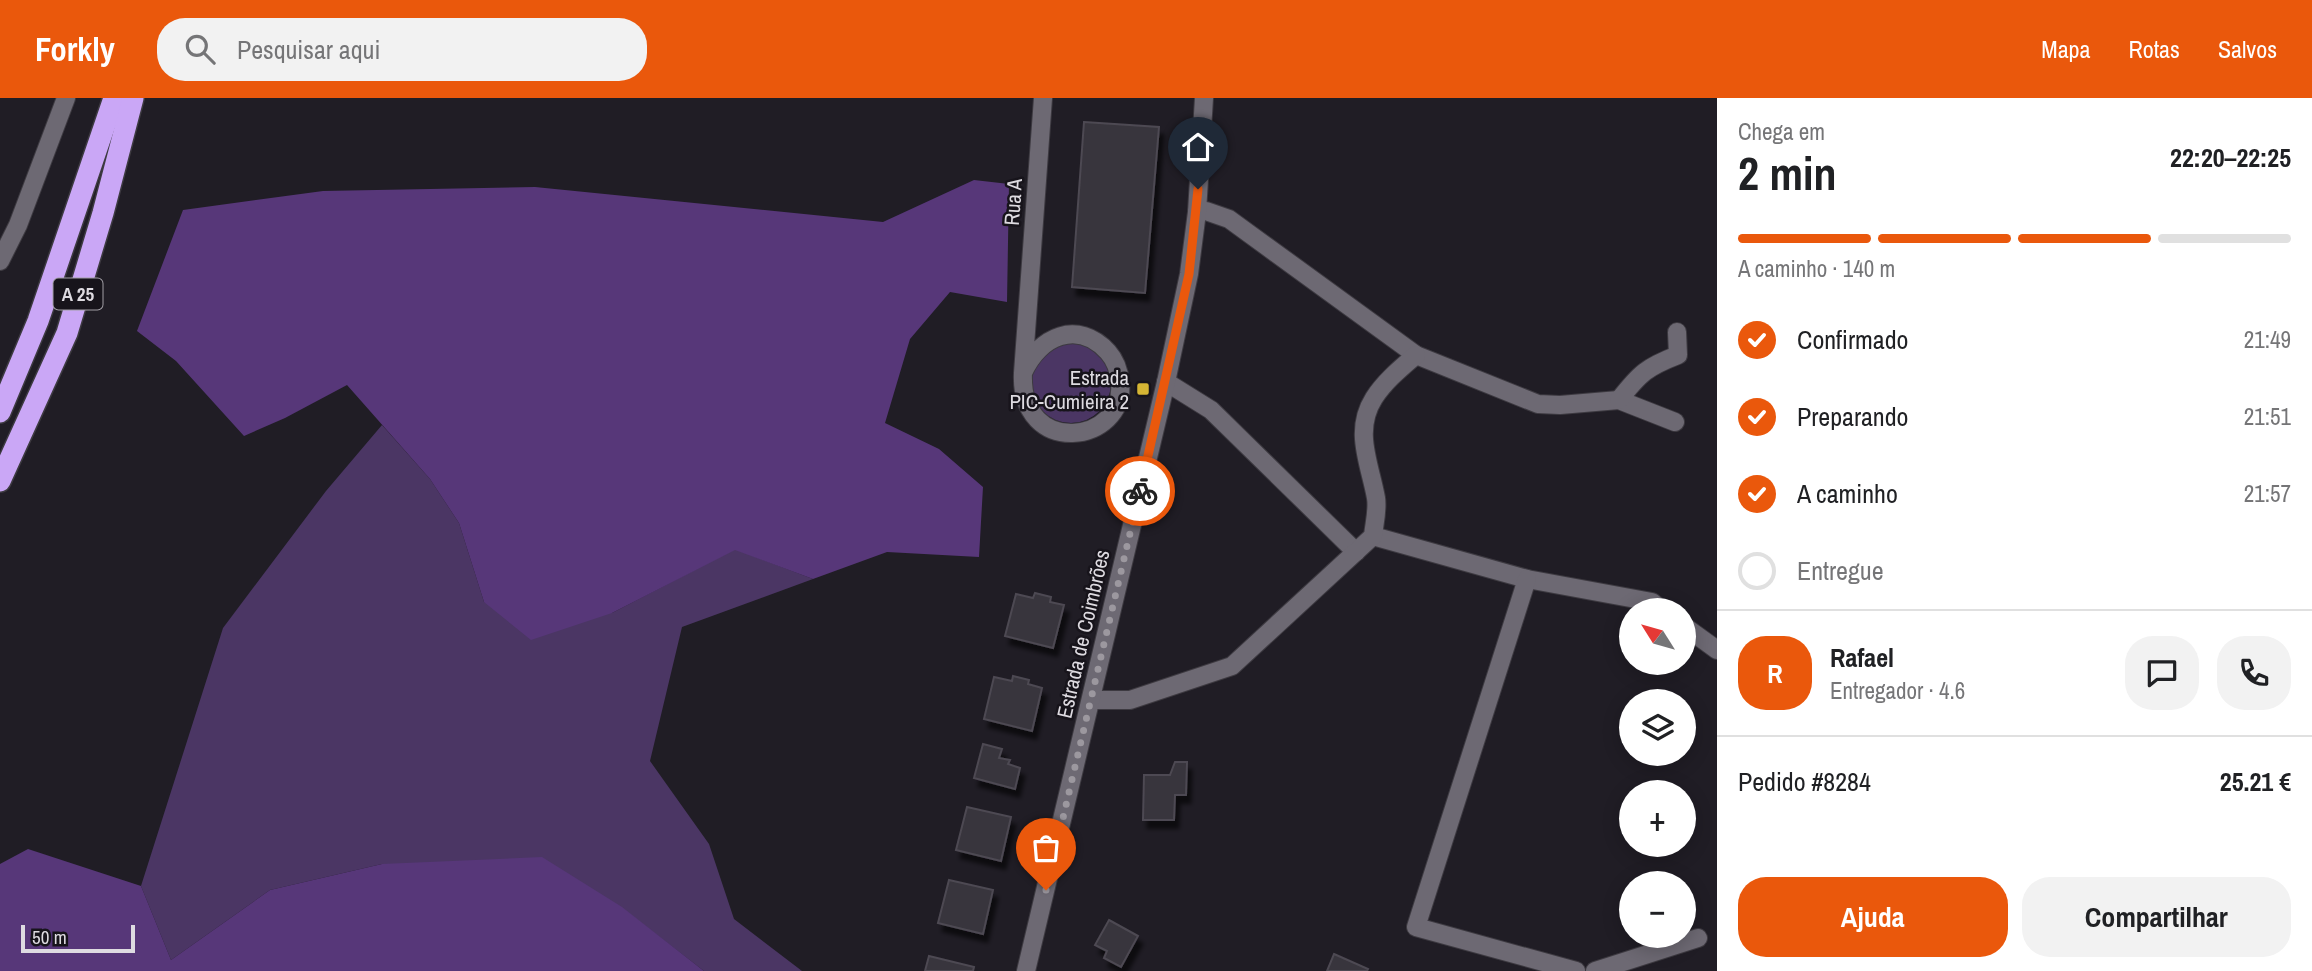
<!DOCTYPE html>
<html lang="pt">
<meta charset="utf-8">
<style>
body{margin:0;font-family:"Archivo Narrow",sans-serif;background:#f2f2f2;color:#202124;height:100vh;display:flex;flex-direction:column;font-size:26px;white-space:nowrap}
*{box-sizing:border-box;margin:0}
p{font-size:23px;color:#757577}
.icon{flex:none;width:38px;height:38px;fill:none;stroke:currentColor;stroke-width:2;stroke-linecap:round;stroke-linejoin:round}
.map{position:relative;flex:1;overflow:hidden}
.drawer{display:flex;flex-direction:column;background:#fff;width:595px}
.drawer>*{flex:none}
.needle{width:46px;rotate:307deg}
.fabs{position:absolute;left:1619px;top:500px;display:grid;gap:14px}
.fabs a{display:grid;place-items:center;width:77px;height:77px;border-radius:50%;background:#fff;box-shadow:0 4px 18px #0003;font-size:35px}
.scale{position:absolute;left:21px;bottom:18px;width:114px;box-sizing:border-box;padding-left:7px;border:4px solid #dedbe1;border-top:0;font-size:19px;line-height:24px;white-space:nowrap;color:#dedbe1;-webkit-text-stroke:5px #17141b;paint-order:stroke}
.pin{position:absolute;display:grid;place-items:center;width:60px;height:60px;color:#fff;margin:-72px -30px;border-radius:50% 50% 50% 0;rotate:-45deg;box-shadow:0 0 7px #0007}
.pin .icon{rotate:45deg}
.courier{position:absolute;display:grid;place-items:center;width:70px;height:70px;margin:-35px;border:5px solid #ea580c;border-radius:50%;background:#fff;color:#222;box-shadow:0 2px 9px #0007}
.summary em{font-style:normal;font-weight:700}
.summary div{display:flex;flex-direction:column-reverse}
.summary{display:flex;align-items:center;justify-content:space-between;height:119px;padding:0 21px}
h1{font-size:46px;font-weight:700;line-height:52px}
.bar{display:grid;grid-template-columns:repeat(4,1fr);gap:10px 7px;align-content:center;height:84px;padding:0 21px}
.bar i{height:9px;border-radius:5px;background:#e0e0e0}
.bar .current{background:#ea580c}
.bar p{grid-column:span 4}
.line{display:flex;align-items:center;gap:18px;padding:0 21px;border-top:2px solid #e0e0e0}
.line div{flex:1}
.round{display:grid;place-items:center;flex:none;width:74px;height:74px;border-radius:28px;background:#f2f2f2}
ol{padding:0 21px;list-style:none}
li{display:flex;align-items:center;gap:21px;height:77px}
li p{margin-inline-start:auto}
li .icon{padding:7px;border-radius:50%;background:#ea580c;color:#fff;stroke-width:4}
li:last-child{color:#757577}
li i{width:38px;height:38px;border:4px solid #e0e0e0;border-radius:50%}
.button{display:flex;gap:14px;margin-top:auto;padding:14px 21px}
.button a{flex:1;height:80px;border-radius:28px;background:#ea580c;color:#fff;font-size:28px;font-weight:700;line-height:80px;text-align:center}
.button a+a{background:#f2f2f2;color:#202124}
header{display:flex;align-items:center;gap:42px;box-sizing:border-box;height:98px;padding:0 35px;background:#ea580c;color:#fff}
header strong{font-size:33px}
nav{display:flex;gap:38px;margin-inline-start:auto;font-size:24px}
.search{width:490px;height:63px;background:#f2f2f2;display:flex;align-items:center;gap:18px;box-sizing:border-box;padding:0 24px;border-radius:28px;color:#757577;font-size:26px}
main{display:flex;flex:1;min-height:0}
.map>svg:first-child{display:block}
.green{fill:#4b3664}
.forest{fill:#573779}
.building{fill:#38353d;stroke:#4d4952;stroke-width:2;filter:url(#shadow)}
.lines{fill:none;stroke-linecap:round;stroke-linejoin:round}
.minor-casing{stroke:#3d3a41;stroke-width:20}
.highway-casing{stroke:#3d3a41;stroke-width:24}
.minor{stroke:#6d6973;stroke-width:18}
.highway{stroke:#caa7f6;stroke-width:21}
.done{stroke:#9c989f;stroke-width:7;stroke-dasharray:0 12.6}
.route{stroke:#ea580c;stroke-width:9}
.poi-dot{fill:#d5b534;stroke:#17141b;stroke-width:2.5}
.labels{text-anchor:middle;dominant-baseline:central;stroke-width:5;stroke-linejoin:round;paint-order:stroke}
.shield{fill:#17141b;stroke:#a29fa6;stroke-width:2}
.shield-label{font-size:19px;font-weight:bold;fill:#dedbe1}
.street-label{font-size:21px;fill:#dedbe1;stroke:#17141b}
.poi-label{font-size:21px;fill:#dedbe1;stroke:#17141b;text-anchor:end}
</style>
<header>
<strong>Forkly</strong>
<div class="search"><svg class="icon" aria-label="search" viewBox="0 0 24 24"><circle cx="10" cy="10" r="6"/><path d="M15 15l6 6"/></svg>Pesquisar aqui</div>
<nav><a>Mapa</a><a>Rotas</a><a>Salvos</a></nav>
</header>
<main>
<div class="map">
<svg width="1717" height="873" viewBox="0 0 1717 873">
<defs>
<filter id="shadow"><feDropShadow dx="4.5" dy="8" stdDeviation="2" flood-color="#0009"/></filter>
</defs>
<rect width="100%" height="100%" fill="#201d25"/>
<g class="green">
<circle cx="1071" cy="285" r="40"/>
<path d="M 382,327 L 430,381 L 459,425 L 484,504 L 612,515 L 735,451 L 813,481 L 682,529 L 650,663 L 709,746 L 734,821 L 802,873 L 704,873 L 622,810 L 382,766 L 270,792 L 171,862 L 141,788 L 223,530 L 326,393 Z"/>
</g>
<g class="forest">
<path d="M 974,82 L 1009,86 L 1007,204 L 950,194 L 910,241 L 885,325 L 939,351 L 983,389 L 979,459 L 887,454 L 813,481 L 735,452 L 612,515 L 531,542 L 484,504 L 459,425 L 430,381 L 347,287 L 285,320 L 244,338 L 176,263 L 137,233 L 183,112 L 323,93 L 535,89 L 883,124 Z"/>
<path d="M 28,751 L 141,788 L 171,862 L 270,792 L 382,766 L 542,759 L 622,809 L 704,873 L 0,873 L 0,766 Z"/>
</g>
<g class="building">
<path d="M 1084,24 L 1159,29 L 1145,195 L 1072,189 Z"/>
<path d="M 1035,495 L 1051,499 L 1050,504 L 1064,507 L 1053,550 L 1005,538 L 1016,496 L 1033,500 Z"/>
<path d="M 1013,578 L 1029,582 L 1028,586 L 1042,590 L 1032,633 L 984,621 L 994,579 L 1012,583 Z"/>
<path d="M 983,646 L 1002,651 L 999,660 L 1010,662 L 1008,666 L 1020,670 L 1015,691 L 974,680 Z"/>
<path d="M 1175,664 L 1187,664 L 1186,697 L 1175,697 L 1174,722 L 1143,722 L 1144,677 L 1170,677 Z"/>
<path d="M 967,709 L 1011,719 L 1001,763 L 956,752 Z"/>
<path d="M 949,782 L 993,792 L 983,836 L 938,825 Z"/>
<path d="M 1109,822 L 1138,838 L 1121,869 L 1104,860 L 1107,853 L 1095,847 Z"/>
<path d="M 1334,856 L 1368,871 L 1367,873 L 1327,873 Z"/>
<path d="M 929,858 L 974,869 L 973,873 L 925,873 Z"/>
</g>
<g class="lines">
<g class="minor-casing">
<g id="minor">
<path d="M 1197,114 L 1206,113 L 1229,121 L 1416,257 L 1538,306 L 1560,307 L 1619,302 L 1675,324"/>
<path d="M 0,163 L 18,127 L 66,0"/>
<path d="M 1023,275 C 1039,238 1078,221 1108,254 C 1116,263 1119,273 1120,284 C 1127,346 1019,361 1023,275 L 1043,0"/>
<path d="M 1166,284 L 1211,312 L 1356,454"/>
<path d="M 1619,302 C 1640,275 1647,269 1678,257 L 1677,234"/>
<path d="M 1373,438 L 1527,481 L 1652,504 L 1663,513"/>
<path d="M 1527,481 L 1416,829 L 1576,873"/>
<path d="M 1684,528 L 1717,552"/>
<path d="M 1091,602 L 1130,602 L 1232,568 L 1373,438 C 1374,427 1378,412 1376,400 C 1370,366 1353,333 1374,300 C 1385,283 1401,270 1416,257"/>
<path d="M 1026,873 L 1166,284 L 1189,176 L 1197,114 L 1204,0"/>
<path d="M 1595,873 L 1698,840"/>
</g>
</g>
<g class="highway-casing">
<g id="highway">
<path d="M 0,314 L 38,223 L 114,0"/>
<path d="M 0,383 L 67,235 L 103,115 L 133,0"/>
</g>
</g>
<use href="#minor" class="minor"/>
<use href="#highway" class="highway"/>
</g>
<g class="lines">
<path class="done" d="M 1046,792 L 1140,393"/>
<path class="route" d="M 1140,393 L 1189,176 L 1198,91"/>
</g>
<rect class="poi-dot" x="1136" y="284" width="14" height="14" rx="3.5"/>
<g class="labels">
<rect class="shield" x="53.5" y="180.5" width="49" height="31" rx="5"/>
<g class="shield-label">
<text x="78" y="196">A 25</text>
</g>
<g class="street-label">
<text transform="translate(1013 104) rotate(-86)">Rua A</text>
<text transform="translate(1083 536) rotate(-77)">Estrada de Coimbrões</text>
</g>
<g class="poi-label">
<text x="1129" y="279">Estrada<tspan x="1129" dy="24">PIC-Cumieira 2</tspan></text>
</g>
</g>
</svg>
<div class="fabs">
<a><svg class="needle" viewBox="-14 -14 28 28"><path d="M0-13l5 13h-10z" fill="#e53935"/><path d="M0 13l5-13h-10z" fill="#757577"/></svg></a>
<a><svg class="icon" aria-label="layers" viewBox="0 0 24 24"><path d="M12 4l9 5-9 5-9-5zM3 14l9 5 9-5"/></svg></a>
<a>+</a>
<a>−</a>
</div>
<div class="scale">50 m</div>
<div class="pin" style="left:1046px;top:792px;background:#ea580c"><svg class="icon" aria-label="bag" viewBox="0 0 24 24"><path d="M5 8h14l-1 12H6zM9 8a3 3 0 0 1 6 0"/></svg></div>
<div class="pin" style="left:1198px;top:91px;background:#1f2937"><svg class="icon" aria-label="home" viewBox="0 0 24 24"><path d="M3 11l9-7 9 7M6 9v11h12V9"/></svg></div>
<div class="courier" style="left:1140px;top:393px"><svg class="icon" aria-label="bike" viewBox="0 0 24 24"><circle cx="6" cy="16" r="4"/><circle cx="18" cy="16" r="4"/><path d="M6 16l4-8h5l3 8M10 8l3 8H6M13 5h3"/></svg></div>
</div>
<section class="drawer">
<div class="summary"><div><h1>2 min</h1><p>Chega em</p></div><em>22:20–22:25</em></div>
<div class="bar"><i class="current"></i><i class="current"></i><i class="current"></i><i></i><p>A caminho · 140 m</p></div>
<ol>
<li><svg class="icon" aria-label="check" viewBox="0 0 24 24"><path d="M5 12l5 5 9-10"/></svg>Confirmado<p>21:49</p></li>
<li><svg class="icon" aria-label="check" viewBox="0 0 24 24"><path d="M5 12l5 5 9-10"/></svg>Preparando<p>21:51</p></li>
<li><svg class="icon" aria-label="check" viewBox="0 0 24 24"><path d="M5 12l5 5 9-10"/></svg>A caminho<p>21:57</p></li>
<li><i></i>Entregue</li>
</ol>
<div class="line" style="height:126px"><b class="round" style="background:#ea580c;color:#fff">R</b><div><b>Rafael</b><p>Entregador · 4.6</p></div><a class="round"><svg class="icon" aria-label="chat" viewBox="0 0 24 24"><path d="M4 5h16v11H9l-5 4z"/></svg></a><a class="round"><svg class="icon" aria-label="phone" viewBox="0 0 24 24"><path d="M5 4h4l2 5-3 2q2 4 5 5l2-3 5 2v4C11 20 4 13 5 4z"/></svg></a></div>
<div class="line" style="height:91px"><div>Pedido #8284</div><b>25.21 €</b></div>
<div class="button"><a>Ajuda</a><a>Compartilhar</a></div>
</section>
</main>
